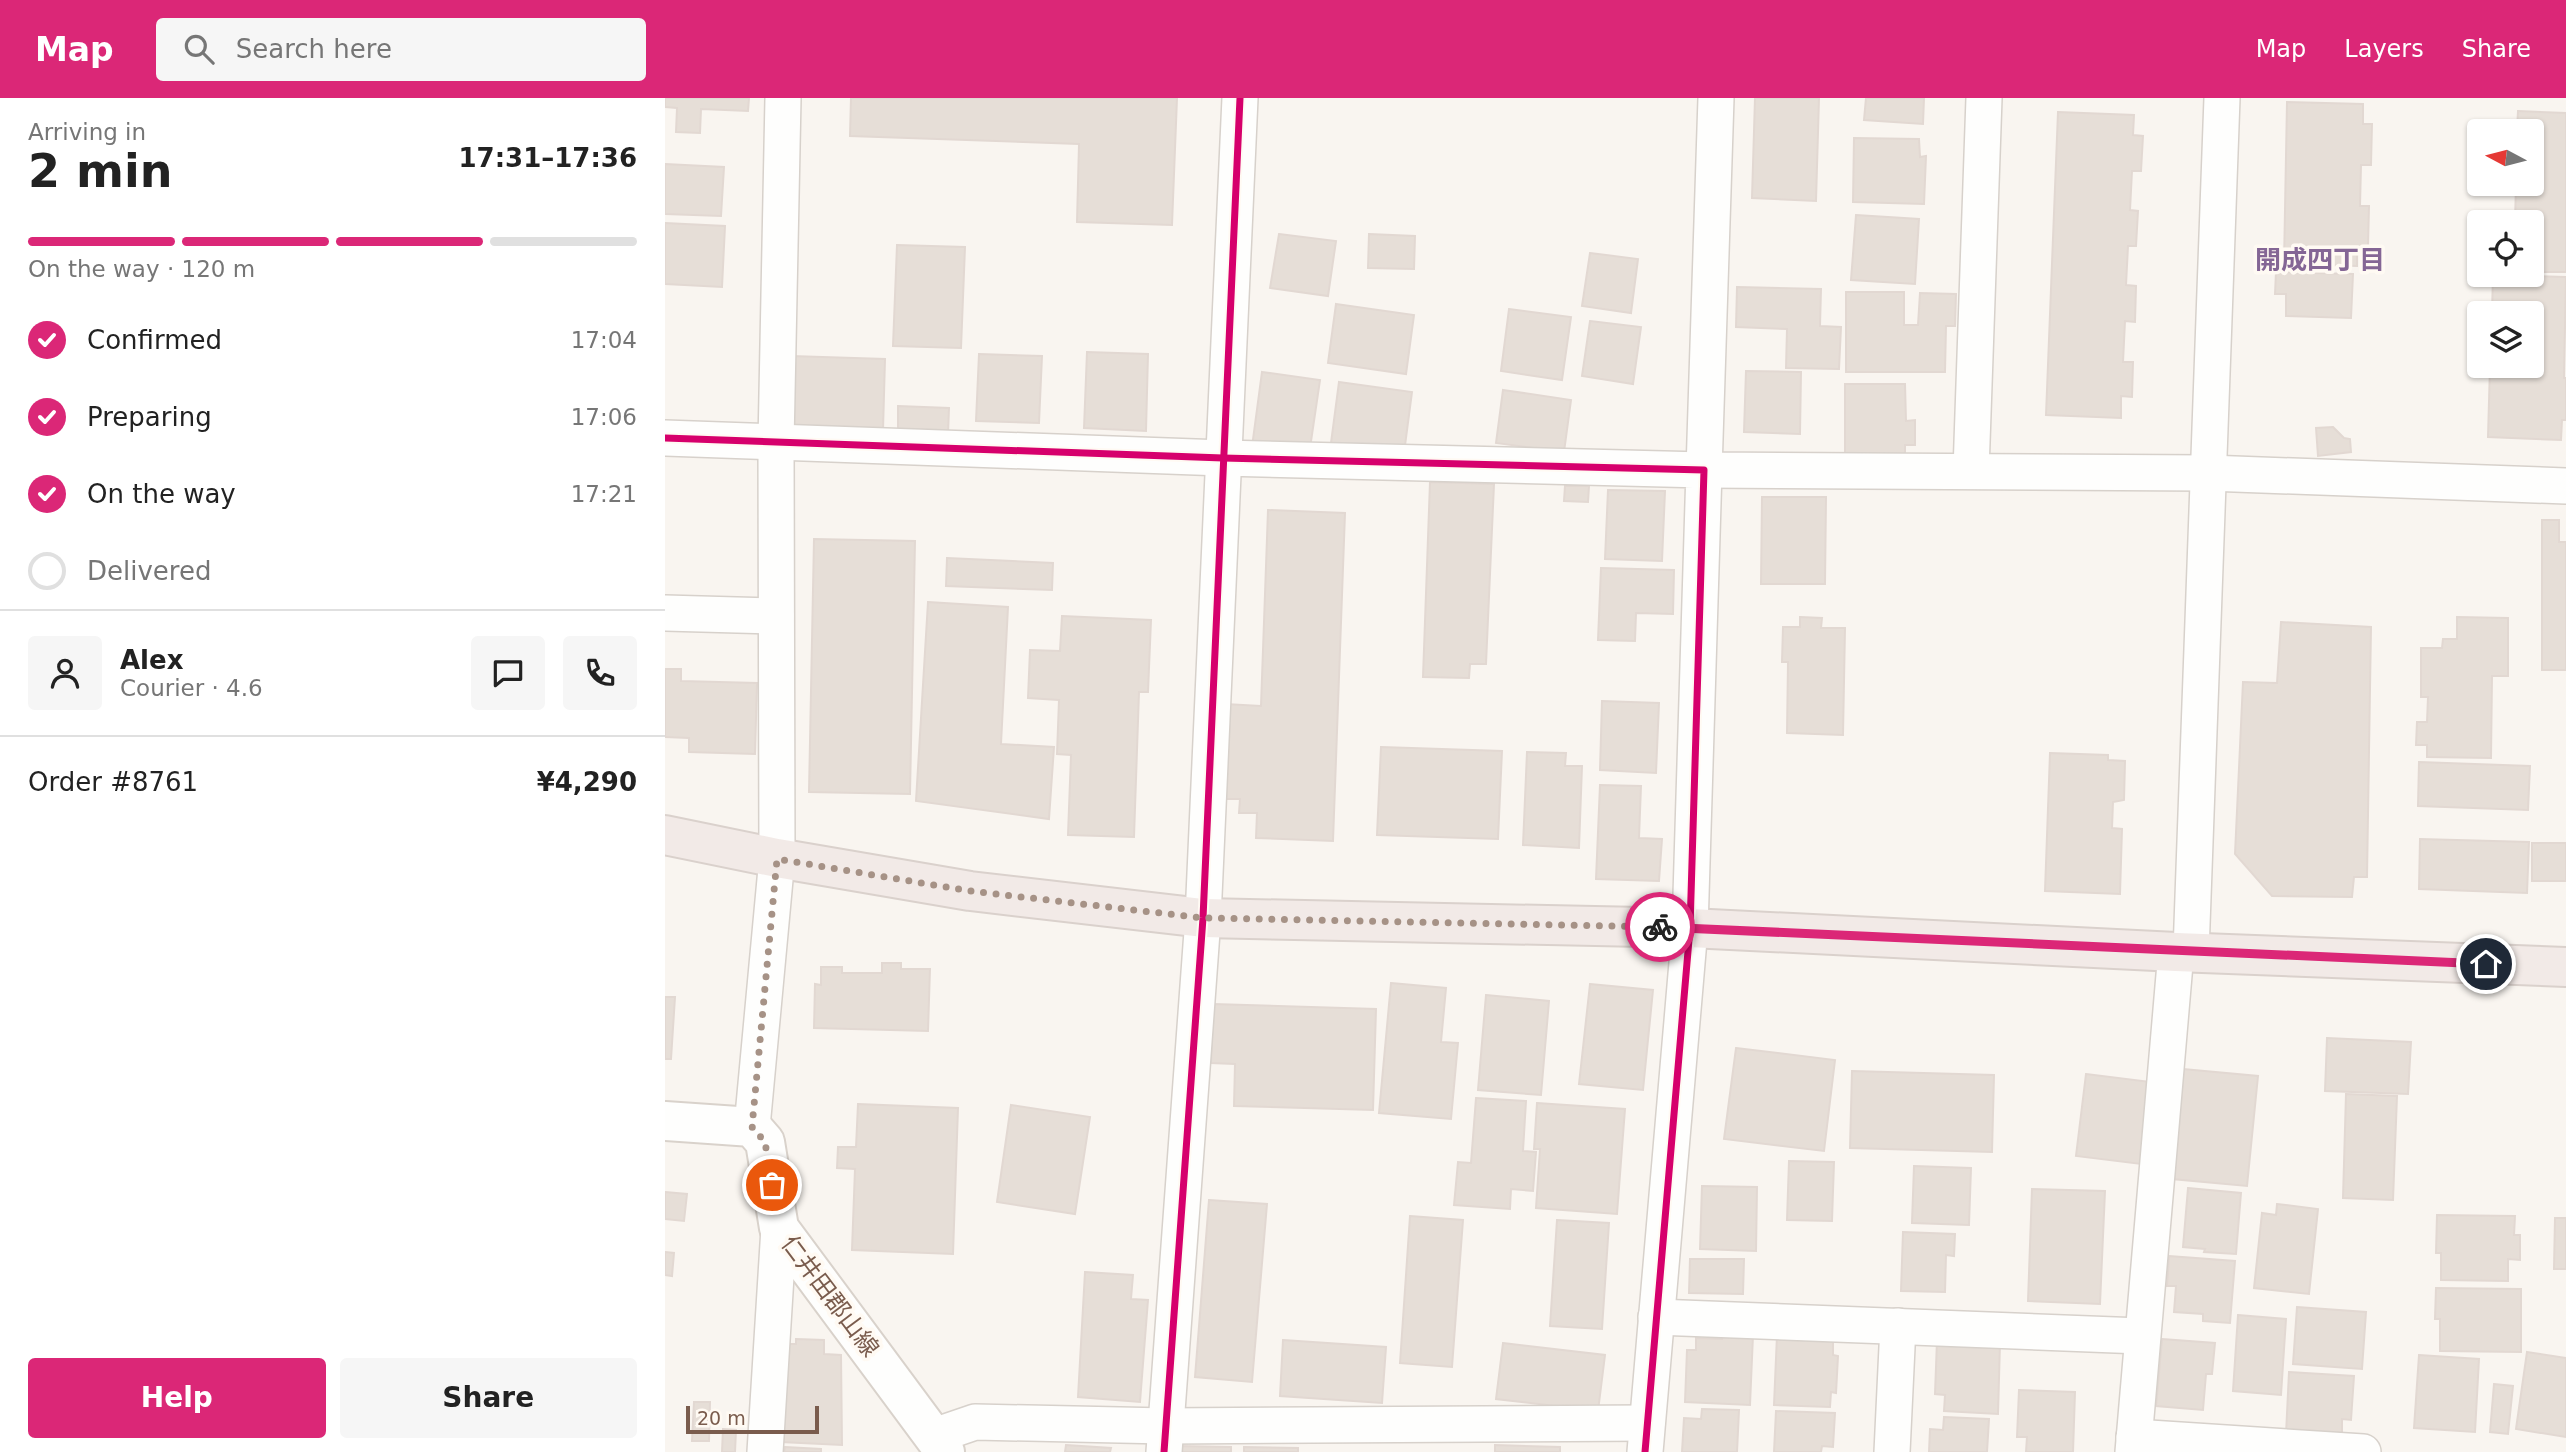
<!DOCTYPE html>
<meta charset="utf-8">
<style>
body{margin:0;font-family:"DejaVu Sans","Noto Sans JP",sans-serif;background:#f6f6f6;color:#222;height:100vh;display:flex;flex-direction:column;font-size:26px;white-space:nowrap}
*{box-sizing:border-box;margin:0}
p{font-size:23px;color:#767676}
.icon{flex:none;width:38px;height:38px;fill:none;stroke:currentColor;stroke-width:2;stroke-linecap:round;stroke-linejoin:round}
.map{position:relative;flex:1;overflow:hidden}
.side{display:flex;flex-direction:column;background:#fff;width:665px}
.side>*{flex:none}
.needle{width:46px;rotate:277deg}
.controls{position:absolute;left:1802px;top:21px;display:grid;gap:14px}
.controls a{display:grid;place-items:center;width:77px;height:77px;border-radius:7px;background:#fff;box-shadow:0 2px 5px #0004;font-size:35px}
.scale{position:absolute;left:21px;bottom:18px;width:133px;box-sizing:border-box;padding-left:7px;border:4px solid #7a5c4d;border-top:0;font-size:19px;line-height:24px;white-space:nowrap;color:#7a5c4d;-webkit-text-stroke:5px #fffaf3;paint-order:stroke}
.pin{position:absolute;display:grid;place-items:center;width:60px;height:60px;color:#fff;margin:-30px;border:4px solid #fff;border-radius:50%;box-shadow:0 2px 7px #0007}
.courier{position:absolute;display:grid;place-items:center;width:70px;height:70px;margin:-35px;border:5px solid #db2777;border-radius:50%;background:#fff;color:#222;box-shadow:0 2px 9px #0007}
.summary em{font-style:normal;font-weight:600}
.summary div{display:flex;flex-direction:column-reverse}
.summary{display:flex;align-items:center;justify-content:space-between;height:119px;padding:0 28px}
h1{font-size:46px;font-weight:600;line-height:52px}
.bar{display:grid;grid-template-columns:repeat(4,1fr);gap:10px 7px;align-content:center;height:84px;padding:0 28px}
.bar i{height:9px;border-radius:5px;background:#e0e0e0}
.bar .current{background:#db2777}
.bar p{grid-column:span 4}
.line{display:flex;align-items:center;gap:18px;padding:0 28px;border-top:2px solid #e0e0e0}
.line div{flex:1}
.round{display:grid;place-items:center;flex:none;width:74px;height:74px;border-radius:7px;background:#f6f6f6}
ol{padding:0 28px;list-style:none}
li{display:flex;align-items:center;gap:21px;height:77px}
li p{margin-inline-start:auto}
li .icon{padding:7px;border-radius:50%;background:#db2777;color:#fff;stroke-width:4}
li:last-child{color:#767676}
li i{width:38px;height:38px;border:4px solid #e0e0e0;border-radius:50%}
.primary-button{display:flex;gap:14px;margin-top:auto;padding:14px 28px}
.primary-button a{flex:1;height:80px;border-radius:7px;background:#db2777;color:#fff;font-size:28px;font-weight:600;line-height:80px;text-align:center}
.primary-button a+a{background:#f6f6f6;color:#222}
header{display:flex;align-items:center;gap:42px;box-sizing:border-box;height:98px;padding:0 35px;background:#db2777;color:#fff}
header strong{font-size:33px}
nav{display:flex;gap:38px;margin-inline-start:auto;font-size:24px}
.search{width:490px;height:63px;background:#f6f6f6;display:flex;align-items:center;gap:18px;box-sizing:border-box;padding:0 24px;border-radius:7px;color:#767676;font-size:26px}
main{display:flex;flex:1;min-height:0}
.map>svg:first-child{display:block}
.building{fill:#e6ded7;stroke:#e2d8d2;stroke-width:2}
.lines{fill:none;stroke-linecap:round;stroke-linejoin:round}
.street-casing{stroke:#d7d1cb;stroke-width:38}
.secondary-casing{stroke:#d9d2cb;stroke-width:42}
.highway-casing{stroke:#dad1cc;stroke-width:42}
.street{stroke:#fefefd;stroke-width:35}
.secondary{stroke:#fefefd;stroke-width:38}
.highway{stroke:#f2eae7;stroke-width:38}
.cycleway-casing{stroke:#fffaf3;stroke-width:11}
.cycleway{stroke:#d6006c;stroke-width:7}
.done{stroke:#a69286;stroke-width:7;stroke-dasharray:0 12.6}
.route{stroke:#db2777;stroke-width:9}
.labels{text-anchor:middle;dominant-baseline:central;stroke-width:7;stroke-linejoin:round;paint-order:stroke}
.street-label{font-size:24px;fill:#7a5c4d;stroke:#fffaf3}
.neighbourhood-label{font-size:26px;font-weight:bold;fill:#846695;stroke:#fffaf3}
</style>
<header>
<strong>Map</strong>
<div class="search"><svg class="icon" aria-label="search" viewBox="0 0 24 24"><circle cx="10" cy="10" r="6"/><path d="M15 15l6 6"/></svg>Search here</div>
<nav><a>Map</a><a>Layers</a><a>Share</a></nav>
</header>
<main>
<section class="side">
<div class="summary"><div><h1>2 min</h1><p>Arriving in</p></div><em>17:31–17:36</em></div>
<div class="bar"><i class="current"></i><i class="current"></i><i class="current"></i><i></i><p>On the way · 120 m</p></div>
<ol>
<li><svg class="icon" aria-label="check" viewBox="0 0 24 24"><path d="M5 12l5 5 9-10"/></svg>Confirmed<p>17:04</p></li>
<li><svg class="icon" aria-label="check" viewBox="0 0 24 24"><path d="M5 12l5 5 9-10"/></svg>Preparing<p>17:06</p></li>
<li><svg class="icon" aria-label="check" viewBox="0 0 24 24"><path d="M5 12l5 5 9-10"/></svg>On the way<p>17:21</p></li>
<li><i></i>Delivered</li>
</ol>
<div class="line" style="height:126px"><a class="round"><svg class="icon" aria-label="person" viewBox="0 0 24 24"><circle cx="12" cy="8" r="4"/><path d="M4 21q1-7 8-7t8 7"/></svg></a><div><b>Alex</b><p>Courier · 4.6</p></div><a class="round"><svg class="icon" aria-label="chat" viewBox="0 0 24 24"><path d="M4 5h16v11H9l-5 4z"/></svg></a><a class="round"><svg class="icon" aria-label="phone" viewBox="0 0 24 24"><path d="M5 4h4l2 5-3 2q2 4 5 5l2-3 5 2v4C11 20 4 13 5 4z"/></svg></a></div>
<div class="line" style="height:91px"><div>Order #8761</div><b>¥4,290</b></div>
<div class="primary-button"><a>Help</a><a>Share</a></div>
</section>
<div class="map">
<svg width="1901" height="1354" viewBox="0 0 1901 1354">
<rect width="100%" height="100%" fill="#f9f5f0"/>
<g class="building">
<path d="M 0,0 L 84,0 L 83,13 L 36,11 L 35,35 L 11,34 L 12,10 L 0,9 Z"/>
<path d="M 186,0 L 512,0 L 507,127 L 412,124 L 414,46 L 185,38 Z"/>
<path d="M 1090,0 L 1154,0 L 1151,103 L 1087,100 Z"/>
<path d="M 1201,0 L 1259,0 L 1258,26 L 1199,22 Z"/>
<path d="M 1622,4 L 1698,6 L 1698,26 L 1707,26 L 1706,67 L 1696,67 L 1695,108 L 1704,108 L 1703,148 L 1692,148 L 1692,168 L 1619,166 Z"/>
<path d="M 1853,13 L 1901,15 L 1901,174 L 1867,174 L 1867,124 L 1850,124 L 1851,86 L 1867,86 L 1867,33 L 1852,33 Z"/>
<path d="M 1393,14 L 1469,17 L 1468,37 L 1478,38 L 1476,73 L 1467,73 L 1465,112 L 1473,113 L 1471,148 L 1463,148 L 1461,187 L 1471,188 L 1470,224 L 1460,223 L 1458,264 L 1468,264 L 1467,299 L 1456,298 L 1456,320 L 1381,317 Z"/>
<path d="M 1189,40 L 1254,41 L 1255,59 L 1261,58 L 1259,106 L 1188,104 Z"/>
<path d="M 0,66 L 59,69 L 56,118 L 0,116 Z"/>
<path d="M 1191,117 L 1254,121 L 1250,186 L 1186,182 Z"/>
<path d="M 0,125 L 60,128 L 57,189 L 0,186 Z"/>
<path d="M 614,136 L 671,143 L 663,198 L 605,190 Z"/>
<path d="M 704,136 L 750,138 L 749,171 L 703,170 Z"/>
<path d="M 232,147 L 300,149 L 296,250 L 228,248 Z"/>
<path d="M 925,155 L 973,161 L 966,215 L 917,208 Z"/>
<path d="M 1611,174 L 1688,176 L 1686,220 L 1621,218 L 1621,196 L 1610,196 Z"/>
<path d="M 1828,177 L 1901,179 L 1899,280 L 1901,280 L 1901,322 L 1897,322 L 1896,342 L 1823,339 L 1825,268 L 1867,268 L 1867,215 L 1827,215 Z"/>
<path d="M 1072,189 L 1156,191 L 1155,228 L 1176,229 L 1174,271 L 1121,270 L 1122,231 L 1071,229 Z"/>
<path d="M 1181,194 L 1239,194 L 1239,227 L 1253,227 L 1255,195 L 1291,196 L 1290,228 L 1281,228 L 1280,274 L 1181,274 Z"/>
<path d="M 671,206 L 749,217 L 741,276 L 663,265 Z"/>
<path d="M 844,211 L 906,219 L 897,282 L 836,273 Z"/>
<path d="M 925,223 L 976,229 L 968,286 L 917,278 Z"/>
<path d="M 422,254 L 483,256 L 481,333 L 419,330 Z"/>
<path d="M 314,256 L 377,258 L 374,325 L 311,323 Z"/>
<path d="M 126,258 L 220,261 L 218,332 L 124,329 Z"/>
<path d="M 1081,273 L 1136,274 L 1135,336 L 1079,334 Z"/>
<path d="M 597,274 L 655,282 L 644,357 L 587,349 Z"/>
<path d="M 674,284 L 747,294 L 739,355 L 666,345 Z"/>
<path d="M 1180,286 L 1240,286 L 1241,323 L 1250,322 L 1250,347 L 1240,347 L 1240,358 L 1180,359 Z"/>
<path d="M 838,292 L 906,302 L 899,354 L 831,345 Z"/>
<path d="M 233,308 L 284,310 L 283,336 L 233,334 Z"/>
<path d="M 1668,329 L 1679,340 L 1685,341 L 1686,354 L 1653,358 L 1651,330 Z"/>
<path d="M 765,384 L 829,386 L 821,566 L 805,566 L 804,580 L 758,579 Z"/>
<path d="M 900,388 L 924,388 L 923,404 L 899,403 Z"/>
<path d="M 943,392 L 1000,393 L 997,463 L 940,461 Z"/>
<path d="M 1097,399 L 1161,399 L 1160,486 L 1096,486 Z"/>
<path d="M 603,412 L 680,415 L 668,743 L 591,740 L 592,715 L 574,715 L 575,701 L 557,701 L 561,606 L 596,608 Z"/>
<path d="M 1877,422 L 1894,422 L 1894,444 L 1901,444 L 1901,572 L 1877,572 Z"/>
<path d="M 149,441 L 250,443 L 245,696 L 144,694 Z"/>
<path d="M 282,460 L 388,465 L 387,492 L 281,488 Z"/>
<path d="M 936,470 L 1009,472 L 1008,516 L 971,515 L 970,543 L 933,542 Z"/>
<path d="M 263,504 L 343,509 L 336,646 L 389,649 L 384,721 L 251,703 Z"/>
<path d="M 397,518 L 486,522 L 483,594 L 474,594 L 469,739 L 403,737 L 406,657 L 392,656 L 394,602 L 363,600 L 365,552 L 395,553 Z"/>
<path d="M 1135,519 L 1157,520 L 1156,530 L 1180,530 L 1178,637 L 1122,635 L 1123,564 L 1117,564 L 1118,529 L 1135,529 Z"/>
<path d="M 1792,519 L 1843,520 L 1843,578 L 1827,578 L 1826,660 L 1762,659 L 1762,647 L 1751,647 L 1752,624 L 1762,624 L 1763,599 L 1756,599 L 1756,550 L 1777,550 L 1778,541 L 1792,541 Z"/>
<path d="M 1616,524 L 1706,529 L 1702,779 L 1689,779 L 1687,799 L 1607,798 L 1570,756 L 1578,584 L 1612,585 Z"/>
<path d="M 0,571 L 16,571 L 16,583 L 92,585 L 90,656 L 24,654 L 24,640 L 0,639 Z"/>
<path d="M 937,603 L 994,605 L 991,675 L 935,672 Z"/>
<path d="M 716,649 L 837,653 L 833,741 L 712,737 Z"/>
<path d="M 862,654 L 901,655 L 900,668 L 917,668 L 914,750 L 858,747 Z"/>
<path d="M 1385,655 L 1443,657 L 1443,662 L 1460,663 L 1459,702 L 1448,704 L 1447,730 L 1457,731 L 1455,796 L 1380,793 Z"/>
<path d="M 1754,664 L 1865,668 L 1863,712 L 1753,708 Z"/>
<path d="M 935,687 L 976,688 L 974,740 L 997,741 L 994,783 L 931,781 Z"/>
<path d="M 1755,741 L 1864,744 L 1862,795 L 1754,791 Z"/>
<rect x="1867" y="745" width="34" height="38"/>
<path d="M 217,865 L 236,865 L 236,871 L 265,871 L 263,933 L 149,930 L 150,886 L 156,887 L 156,869 L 177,869 L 177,875 L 217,875 Z"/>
<path d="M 726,885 L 781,890 L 776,944 L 793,945 L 786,1021 L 714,1015 Z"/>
<path d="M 925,886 L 988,892 L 978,992 L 914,986 Z"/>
<path d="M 821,897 L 884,903 L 876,997 L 813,992 Z"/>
<path d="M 0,899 L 10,899 L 6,961 L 0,961 Z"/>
<path d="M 548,906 L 711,911 L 708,1012 L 569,1008 L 570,966 L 546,965 Z"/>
<path d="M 1662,940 L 1746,944 L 1743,996 L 1660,993 Z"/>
<path d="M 1071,950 L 1170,962 L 1159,1053 L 1059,1041 Z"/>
<path d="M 1518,971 L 1593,978 L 1582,1088 L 1507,1081 Z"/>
<path d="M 1187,973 L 1329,977 L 1327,1054 L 1185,1050 Z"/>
<path d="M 1421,976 L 1486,984 L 1476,1066 L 1411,1058 Z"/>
<path d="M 1681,996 L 1732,998 L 1728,1102 L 1678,1100 Z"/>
<path d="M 811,1000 L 861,1003 L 858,1053 L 871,1054 L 868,1093 L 846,1091 L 845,1111 L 789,1107 L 793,1064 L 806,1065 Z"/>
<path d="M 872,1005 L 960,1011 L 952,1116 L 871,1110 L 875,1051 L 869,1051 Z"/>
<path d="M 193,1006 L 293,1010 L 288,1156 L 187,1152 L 190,1071 L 172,1070 L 173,1049 L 191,1049 Z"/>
<path d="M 346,1007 L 425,1019 L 410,1116 L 332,1104 Z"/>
<path d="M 1124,1063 L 1169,1064 L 1167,1123 L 1122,1122 Z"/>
<path d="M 1249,1068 L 1306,1070 L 1304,1127 L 1247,1125 Z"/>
<path d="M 1037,1088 L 1092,1089 L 1091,1153 L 1035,1151 Z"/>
<path d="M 1523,1090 L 1576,1095 L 1571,1156 L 1539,1154 L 1540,1151 L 1518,1149 Z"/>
<path d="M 1367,1091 L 1440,1093 L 1435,1206 L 1363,1203 Z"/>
<path d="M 0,1094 L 22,1096 L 19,1123 L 0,1121 Z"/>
<path d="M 544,1102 L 602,1106 L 587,1284 L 530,1279 Z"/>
<path d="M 1612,1106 L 1653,1111 L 1644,1196 L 1589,1190 L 1597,1115 L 1611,1117 Z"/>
<path d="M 1772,1117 L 1850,1118 L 1849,1137 L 1855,1137 L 1855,1162 L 1843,1161 L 1843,1183 L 1776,1182 L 1776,1155 L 1771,1155 Z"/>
<path d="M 745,1118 L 798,1122 L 787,1269 L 735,1265 Z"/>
<path d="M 1890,1120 L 1901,1120 L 1901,1171 L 1889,1171 Z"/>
<path d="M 892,1122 L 944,1125 L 937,1231 L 885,1228 Z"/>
<path d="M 1238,1134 L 1290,1136 L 1289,1158 L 1281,1157 L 1280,1194 L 1236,1193 Z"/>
<path d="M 0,1154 L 9,1155 L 7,1178 L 0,1177 Z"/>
<path d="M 1504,1158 L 1570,1163 L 1565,1225 L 1538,1223 L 1538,1216 L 1509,1214 L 1511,1188 L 1502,1188 Z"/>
<path d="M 1025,1161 L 1079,1161 L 1078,1196 L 1024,1195 Z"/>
<path d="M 420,1174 L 468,1177 L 466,1201 L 483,1202 L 475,1304 L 413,1299 Z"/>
<path d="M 1771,1190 L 1856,1191 L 1856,1254 L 1775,1253 L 1775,1221 L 1770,1221 Z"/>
<path d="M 1632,1209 L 1701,1214 L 1697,1271 L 1628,1266 Z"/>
<path d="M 1573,1217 L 1621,1221 L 1616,1297 L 1568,1293 Z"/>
<path d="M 1058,1236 L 1088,1237 L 1085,1307 L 1020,1304 L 1022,1252 L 1031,1252 L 1031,1240 L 1057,1241 Z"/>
<path d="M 1112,1237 L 1168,1240 L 1168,1257 L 1173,1258 L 1171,1295 L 1166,1294 L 1165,1309 L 1109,1307 Z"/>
<path d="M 131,1241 L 159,1242 L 159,1256 L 176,1257 L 177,1347 L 116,1344 L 119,1246 L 131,1246 Z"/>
<path d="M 1497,1241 L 1550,1245 L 1547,1276 L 1541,1276 L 1538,1312 L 1491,1308 Z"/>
<path d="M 618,1242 L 721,1249 L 717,1305 L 615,1298 Z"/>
<path d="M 1272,1242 L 1335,1245 L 1333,1316 L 1279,1313 L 1280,1297 L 1270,1296 Z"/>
<path d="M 838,1245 L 940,1257 L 933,1313 L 831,1301 Z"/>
<path d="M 1862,1254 L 1901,1260 L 1901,1339 L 1851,1331 Z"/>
<path d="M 1754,1257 L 1814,1261 L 1810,1334 L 1749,1330 Z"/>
<path d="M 1624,1274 L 1689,1278 L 1686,1322 L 1677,1321 L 1677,1339 L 1621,1336 Z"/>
<path d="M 1829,1286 L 1848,1288 L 1843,1336 L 1825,1334 Z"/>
<path d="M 1354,1292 L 1410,1294 L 1408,1354 L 1361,1354 L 1362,1339 L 1352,1339 Z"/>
<path d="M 29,1304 L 45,1304 L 44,1343 L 27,1343 Z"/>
<path d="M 1037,1311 L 1074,1312 L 1072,1354 L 1017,1354 L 1019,1320 L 1036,1321 Z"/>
<path d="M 1111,1313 L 1170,1315 L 1168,1349 L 1157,1348 L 1156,1354 L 1109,1354 Z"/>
<path d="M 1279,1319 L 1324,1321 L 1322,1354 L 1264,1354 L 1265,1331 L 1278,1332 Z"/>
<path d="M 58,1331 L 71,1332 L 70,1354 L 57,1354 Z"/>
<path d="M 401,1347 L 446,1350 L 445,1354 L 400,1354 Z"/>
<path d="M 830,1347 L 895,1349 L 895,1354 L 830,1354 Z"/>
<path d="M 514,1348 L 566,1349 L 566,1354 L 514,1354 Z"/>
<path d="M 120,1349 L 156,1351 L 156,1354 L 119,1354 Z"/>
<path d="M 579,1349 L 633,1350 L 633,1354 L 579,1354 Z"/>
</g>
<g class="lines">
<g class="street-casing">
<g id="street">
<path d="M 1051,0 L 1039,372 L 1543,375 L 1901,388"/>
<path d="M 0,340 L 558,360 L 1039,372 L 1025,830 L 980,1354"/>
<path d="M 1306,373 L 1319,0"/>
<path d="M 0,515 L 111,518"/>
<path d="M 1526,854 L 1557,0"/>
<path d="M 87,1029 L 112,760 L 111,345 L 118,0"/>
<path d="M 991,1219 L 1476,1238"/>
<path d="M 269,1338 L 310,1324 L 501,1328 L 982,1325"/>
<path d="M 1469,1339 L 1698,1354"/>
<path d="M 100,1354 L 114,1130"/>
<path d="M 499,1354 L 538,820 L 575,0"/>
<path d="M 1227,1354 L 1233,1228"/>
<path d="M 1468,1354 L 1511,854"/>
</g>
</g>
<g class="secondary-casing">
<path id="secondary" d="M 0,1023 L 87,1029 L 100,1044 L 114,1130 L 280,1354"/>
</g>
<g class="highway-casing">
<path id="highway" d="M 0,737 L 112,760 L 305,793 L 538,820 L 1025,830 L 1511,854 L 1901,869"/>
</g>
<use href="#street" class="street"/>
<use href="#secondary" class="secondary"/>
<use href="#highway" class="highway"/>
<g class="cycleway-casing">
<g id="cycleway">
<path d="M 0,340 L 558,360 L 1039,372 L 1025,830 L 980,1354"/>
<path d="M 499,1354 L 538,820 L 575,0"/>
</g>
</g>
<use href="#cycleway" class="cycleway"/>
</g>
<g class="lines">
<path class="done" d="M 107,1087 L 100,1044 L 87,1029 L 112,761 L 305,793 L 538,820 L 995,829"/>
<path class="route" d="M 995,829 L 1821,866"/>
</g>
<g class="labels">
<g class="street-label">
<text transform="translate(165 1198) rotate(53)">仁井田郡山線</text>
</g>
<g class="neighbourhood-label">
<text x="1655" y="162">開成四丁目</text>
</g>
</g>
</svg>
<div class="controls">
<a><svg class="needle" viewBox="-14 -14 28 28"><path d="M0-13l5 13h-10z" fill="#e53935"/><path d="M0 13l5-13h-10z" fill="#767676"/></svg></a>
<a><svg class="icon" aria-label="locate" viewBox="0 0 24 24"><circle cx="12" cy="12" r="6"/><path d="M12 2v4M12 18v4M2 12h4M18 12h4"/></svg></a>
<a><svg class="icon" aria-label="layers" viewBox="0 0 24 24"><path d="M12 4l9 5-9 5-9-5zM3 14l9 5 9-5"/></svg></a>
</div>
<div class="scale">20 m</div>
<div class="pin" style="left:107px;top:1087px;background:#ea580c"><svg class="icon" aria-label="bag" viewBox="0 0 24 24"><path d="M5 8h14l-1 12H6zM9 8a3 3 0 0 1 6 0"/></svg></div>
<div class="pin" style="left:1821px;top:866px;background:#1f2937"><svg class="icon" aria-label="home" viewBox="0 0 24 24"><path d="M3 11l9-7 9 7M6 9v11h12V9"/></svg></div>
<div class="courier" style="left:995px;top:829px"><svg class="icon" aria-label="bike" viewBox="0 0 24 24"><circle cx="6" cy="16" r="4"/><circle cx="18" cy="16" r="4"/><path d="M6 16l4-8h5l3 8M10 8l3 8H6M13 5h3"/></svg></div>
</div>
</main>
